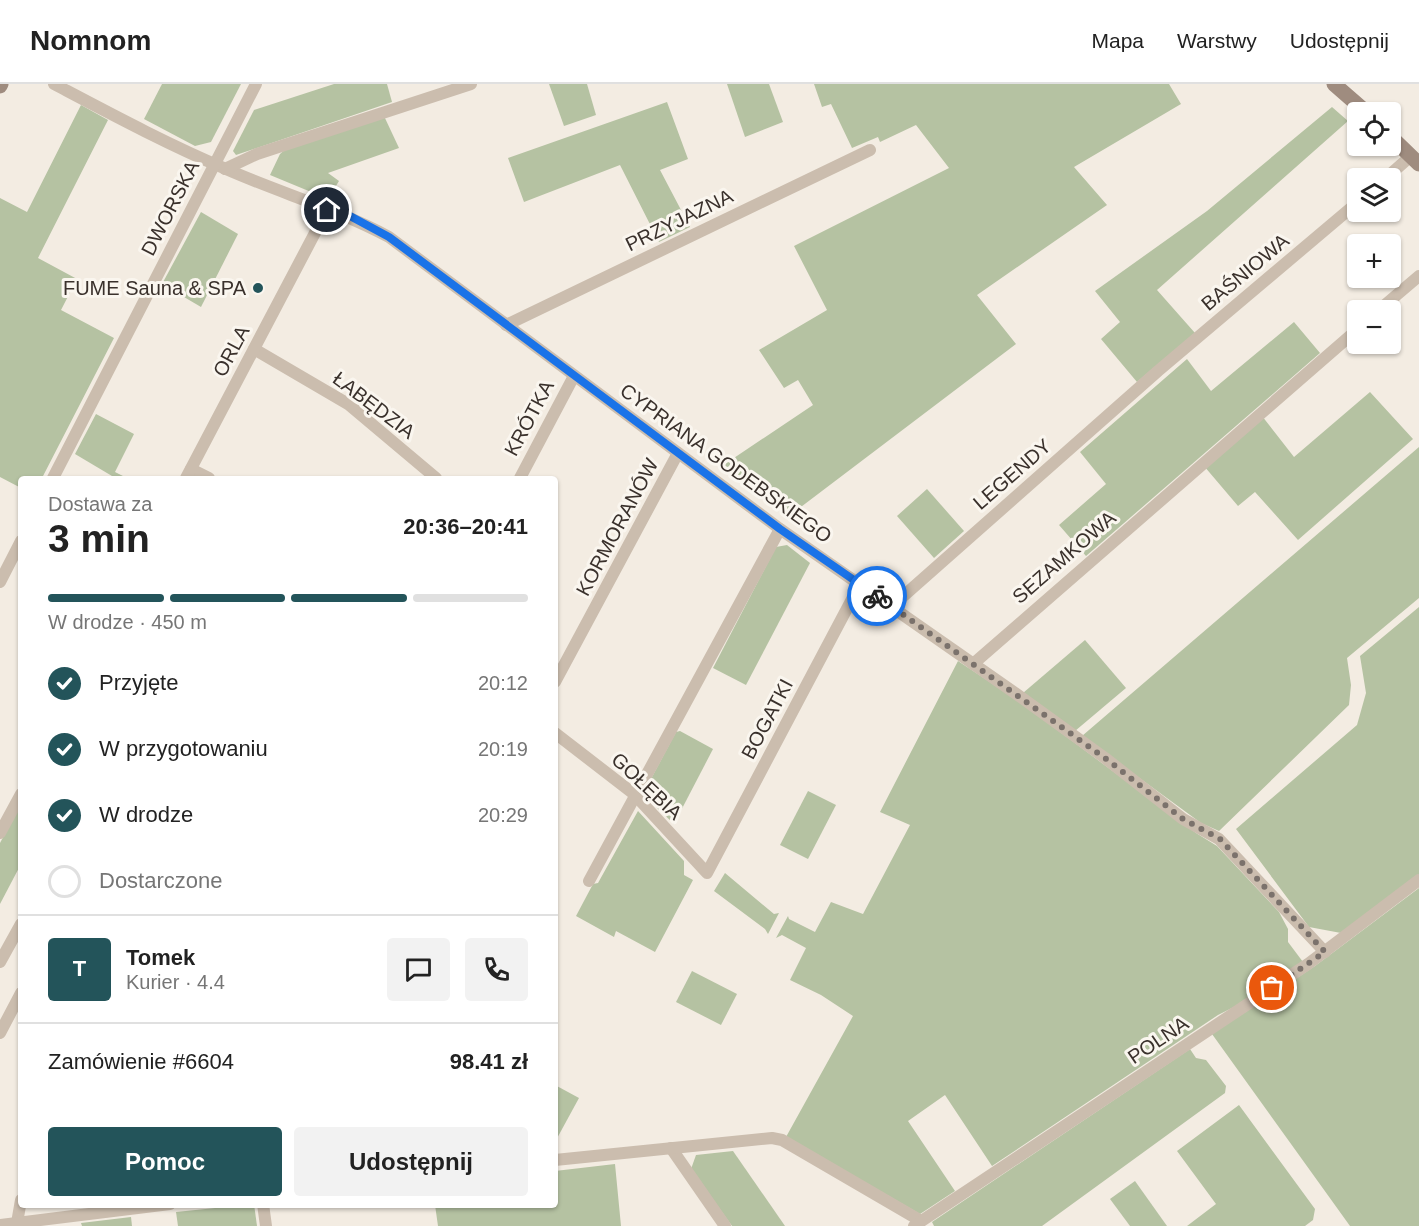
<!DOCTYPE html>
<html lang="pl">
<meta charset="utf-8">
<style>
body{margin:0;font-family:Helvetica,sans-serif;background:#f2f2f2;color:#222;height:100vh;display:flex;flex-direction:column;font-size:22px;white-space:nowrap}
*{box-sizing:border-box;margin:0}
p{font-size:20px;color:#767676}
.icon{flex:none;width:33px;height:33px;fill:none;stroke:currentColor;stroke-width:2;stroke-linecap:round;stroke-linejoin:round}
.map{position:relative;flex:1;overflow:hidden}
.drawer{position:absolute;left:18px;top:392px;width:540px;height:732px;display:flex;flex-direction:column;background:#fff;border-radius:6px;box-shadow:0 2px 4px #0004}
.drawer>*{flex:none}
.fabs{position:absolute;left:1347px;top:18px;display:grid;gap:12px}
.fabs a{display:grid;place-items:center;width:54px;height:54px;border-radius:6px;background:#fff;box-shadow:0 2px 4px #0004;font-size:30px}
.pin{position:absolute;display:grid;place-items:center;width:51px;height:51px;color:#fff;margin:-26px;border:3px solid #fff;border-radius:50%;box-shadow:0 2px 6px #0007}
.courier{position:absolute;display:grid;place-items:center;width:60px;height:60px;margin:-30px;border:4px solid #1a73e8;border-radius:50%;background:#fff;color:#222;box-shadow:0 2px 8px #0007}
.head em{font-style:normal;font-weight:600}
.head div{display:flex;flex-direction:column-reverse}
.head{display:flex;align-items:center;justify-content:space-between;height:102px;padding:0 30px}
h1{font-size:39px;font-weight:600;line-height:45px}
.bar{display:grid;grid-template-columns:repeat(4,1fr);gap:9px 6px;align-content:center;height:72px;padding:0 30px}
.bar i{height:8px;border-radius:4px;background:#e0e0e0}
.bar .on{background:#23545a}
.bar p{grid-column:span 4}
.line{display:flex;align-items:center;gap:15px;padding:0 30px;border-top:2px solid #e0e0e0}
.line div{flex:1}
.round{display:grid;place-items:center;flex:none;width:63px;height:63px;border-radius:6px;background:#f2f2f2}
ol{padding:0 30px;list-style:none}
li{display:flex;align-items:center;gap:18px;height:66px}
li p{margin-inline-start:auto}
li .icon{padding:6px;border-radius:50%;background:#23545a;color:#fff;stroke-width:4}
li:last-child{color:#767676}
li i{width:33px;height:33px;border:3px solid #e0e0e0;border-radius:50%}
.action{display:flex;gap:12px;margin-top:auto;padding:12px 30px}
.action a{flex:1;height:69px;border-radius:6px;background:#23545a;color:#fff;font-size:24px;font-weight:600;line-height:69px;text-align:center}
.action a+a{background:#f2f2f2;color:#222}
header{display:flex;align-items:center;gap:36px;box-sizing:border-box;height:84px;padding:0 30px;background:#fff;border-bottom:2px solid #e0e0e0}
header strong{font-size:28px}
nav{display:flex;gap:33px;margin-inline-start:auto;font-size:21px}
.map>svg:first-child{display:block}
.green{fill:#b5c2a2}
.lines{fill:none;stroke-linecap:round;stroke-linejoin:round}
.minor{stroke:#cbbdae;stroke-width:12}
.secondary{stroke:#9f8c7f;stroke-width:15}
.done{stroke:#7b726c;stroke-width:6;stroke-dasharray:0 10.8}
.route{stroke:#1a73e8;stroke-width:8}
.poi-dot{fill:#23545a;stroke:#faf6ef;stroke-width:2}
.labels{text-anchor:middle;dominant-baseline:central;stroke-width:6;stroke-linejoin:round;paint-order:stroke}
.street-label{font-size:20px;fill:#3a312c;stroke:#faf6ef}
.poi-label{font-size:20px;fill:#3a312c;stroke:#faf6ef;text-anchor:end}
</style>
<header>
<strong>Nomnom</strong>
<nav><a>Mapa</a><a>Warstwy</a><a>Udostępnij</a></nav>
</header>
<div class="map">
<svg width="1419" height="1142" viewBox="0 0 1419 1142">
<rect width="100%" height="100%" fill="#f3ece2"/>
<g class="green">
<path d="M 162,0 L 241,0 L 211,58 L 195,62 L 144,35 Z"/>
<path d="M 334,0 L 387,0 L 392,18 L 236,71 L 233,67 L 254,26 Z"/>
<path d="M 549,0 L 587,0 L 596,31 L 564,42 Z"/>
<path d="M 727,0 L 769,0 L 783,38 L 745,53 Z"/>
<path d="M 814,0 L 1169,0 L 1181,20 L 1074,83 L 1107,121 L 977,211 L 1016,260 L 789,432 L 722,382 L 813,321 L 798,296 L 784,304 L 759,266 L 827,226 L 794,162 L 949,84 L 916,41 L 880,58 L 878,53 L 852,64 L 831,20 L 822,23 Z"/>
<path d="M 667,18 L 688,75 L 660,86 L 690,143 L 659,158 L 620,81 L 524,118 L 508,74 Z"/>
<path d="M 81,21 L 108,36 L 38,174 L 77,195 L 61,226 L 114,254 L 42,394 L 21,394 L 21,404 L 0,393 L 0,114 L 27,128 Z"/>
<path d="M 1332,23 L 1348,37 L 1157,206 L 1195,249 L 1137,298 L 1101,255 L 1120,238 L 1095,207 L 1207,127 Z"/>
<path d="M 384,32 L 399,64 L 328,89 L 339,97 L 328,115 L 270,91 L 280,70 L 287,64 Z"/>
<path d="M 201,128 L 238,150 L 201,223 L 162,200 Z"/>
<path d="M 1294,238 L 1320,269 L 1086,472 L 1059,441 L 1106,400 L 1080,368 L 1187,275 L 1211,307 Z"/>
<path d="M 1370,308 L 1413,355 L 1298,456 L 1255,408 L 1238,422 L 1204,382 L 1262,332 L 1294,373 Z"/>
<path d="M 96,330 L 134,350 L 115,388 L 127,394 L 111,394 L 112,392 L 75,370 Z"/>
<path d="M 1419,363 L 1419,514 L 1347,574 L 1351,601 L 1349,621 L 1219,747 L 1201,739 L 1082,652 Z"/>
<path d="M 927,405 L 964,447 L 934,474 L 897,432 Z"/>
<path d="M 787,461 L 810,479 L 746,601 L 713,584 L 776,463 Z"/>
<path d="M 1419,523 L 1419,793 L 1341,849 L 1309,843 L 1236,745 L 1357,641 L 1366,609 L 1360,572 Z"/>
<path d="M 1085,556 L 1126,604 L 1075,647 L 1023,609 Z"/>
<path d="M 958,577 L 1017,616 L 1196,749 L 1217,762 L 1279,828 L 1288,845 L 1288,858 L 1303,878 L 1250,915 L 1218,931 L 992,1082 L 945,1011 L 908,1037 L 955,1107 L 920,1130 L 786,1053 L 853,932 L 821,911 L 790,896 L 806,864 L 782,851 L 776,854 L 788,832 L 789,835 L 815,848 L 831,818 L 863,830 L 910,741 L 880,728 Z"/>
<path d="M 680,647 L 713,665 L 674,740 L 654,721 L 645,706 L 676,648 Z"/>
<path d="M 808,707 L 836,721 L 808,775 L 780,761 Z"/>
<path d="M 21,719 L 21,780 L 0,820 L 0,759 Z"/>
<path d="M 638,727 L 684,777 L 684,791 L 693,796 L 655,868 L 616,847 L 614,853 L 576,832 L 593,800 L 598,799 Z"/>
<path d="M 725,789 L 774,830 L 779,829 L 768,850 L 765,845 L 714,807 Z"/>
<path d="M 1419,804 L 1419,1142 L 1350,1142 L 1212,950 L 1315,882 Z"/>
<path d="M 692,887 L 737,910 L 721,941 L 676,918 Z"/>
<path d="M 1190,965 L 1196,974 L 1206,976 L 1226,1002 L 1225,1009 L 1042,1142 L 934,1142 L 932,1138 Z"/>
<path d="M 555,1001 L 579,1014 L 555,1058 Z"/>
<path d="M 1239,1021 L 1315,1125 L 1313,1136 L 1305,1142 L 1187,1142 L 1216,1120 L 1177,1067 Z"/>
<path d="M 733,1067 L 785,1142 L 732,1142 L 691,1085 L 696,1071 Z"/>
<path d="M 615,1080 L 621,1142 L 438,1142 L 435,1121 L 555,1120 L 555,1087 Z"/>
<path d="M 1135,1097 L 1167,1142 L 1130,1142 L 1110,1115 Z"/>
<path d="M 254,1120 L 257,1142 L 178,1142 L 176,1128 Z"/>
<path d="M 131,1133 L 132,1142 L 82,1142 L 81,1139 Z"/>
</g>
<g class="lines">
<g class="minor">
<path d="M 54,0 C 111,30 167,60 226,85 C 280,109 337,125 389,153 L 780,445 L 1015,609 L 1105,674 L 1183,735 L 1219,755 L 1325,868"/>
<path d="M 225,85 L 257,70 L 471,0"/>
<path d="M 1386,94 L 1411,72"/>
<path d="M 1379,226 L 1419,192"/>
<path d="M 506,241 L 870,66"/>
<path d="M 254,265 L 348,320 L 436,394"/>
<path d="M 191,385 L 209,394"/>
<path d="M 53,394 L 256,0"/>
<path d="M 186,394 L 327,126"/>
<path d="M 520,394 L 574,292"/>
<path d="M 0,498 L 21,457"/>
<path d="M 891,523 L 1158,287 L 1358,118"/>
<path d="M 973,580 L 1358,245"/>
<path d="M 555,598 L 678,369"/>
<path d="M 555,649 L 634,710 L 707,789 L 860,500"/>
<path d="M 0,749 L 21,710"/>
<path d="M 589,797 L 780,445"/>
<path d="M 0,878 L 21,840"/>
<path d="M 0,949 L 21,909"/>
<path d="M 671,1064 L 725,1142"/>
<path d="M 555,1076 L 772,1054 L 782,1056 L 921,1137"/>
<path d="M 263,1120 L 266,1142"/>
<path d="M 17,1139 L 21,1116"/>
<path d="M 0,1141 L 170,1120"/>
<path d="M 914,1142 L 1308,880 L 1419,796"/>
</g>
<g class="secondary">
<path d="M 1334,0 L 1366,28"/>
<path d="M 0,2 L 1,0"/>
<path d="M 1390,52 L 1419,80"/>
</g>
</g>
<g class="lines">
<path class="done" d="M 877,512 L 1105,674 L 1183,735 L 1220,755 L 1325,868 L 1272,904"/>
<path class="route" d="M 327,126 L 350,132 L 389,153 L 780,445 L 877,512"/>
</g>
<circle class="poi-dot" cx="258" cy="204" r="6"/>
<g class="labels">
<g class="street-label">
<text transform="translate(170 124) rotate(-63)">DWORSKA</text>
<text transform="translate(679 136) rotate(-26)">PRZYJAZNA</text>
<text transform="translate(1245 188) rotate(-40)">BAŚNIOWA</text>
<text transform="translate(231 267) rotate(-62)">ORLA</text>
<text transform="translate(374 321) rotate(37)">ŁABĘDZIA</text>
<text transform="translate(529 334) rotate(-62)">KRÓTKA</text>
<text transform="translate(726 379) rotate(36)">CYPRIANA GODEBSKIEGO</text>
<text transform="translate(1012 390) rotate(-41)">LEGENDY</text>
<text transform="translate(617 443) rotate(-62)">KORMORANÓW</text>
<text transform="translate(1064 473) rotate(-41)">SEZAMKOWA</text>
<text transform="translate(767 635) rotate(-62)">BOGATKI</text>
<text transform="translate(647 702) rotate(43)">GOŁĘBIA</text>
<text transform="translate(1158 956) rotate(-34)">POLNA</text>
</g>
<g class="poi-label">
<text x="246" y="204">FUME Sauna &amp; SPA</text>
</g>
</g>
</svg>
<div class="fabs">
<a><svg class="icon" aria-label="locate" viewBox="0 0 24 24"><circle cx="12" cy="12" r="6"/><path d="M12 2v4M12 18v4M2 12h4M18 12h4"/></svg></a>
<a><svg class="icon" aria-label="layers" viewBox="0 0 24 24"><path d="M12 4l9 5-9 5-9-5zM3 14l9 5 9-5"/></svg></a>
<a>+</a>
<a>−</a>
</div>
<div class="pin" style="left:1272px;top:904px;background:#ea580c"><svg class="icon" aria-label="bag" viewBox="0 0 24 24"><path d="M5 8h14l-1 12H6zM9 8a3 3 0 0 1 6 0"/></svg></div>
<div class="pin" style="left:327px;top:126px;background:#1f2937"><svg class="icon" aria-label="home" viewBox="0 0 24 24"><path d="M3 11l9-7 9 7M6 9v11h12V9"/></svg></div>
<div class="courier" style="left:877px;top:512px"><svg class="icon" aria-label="bike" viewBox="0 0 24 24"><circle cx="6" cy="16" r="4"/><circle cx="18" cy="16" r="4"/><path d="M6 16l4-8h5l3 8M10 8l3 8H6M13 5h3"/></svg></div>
<section class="drawer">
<div class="head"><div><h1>3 min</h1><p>Dostawa za</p></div><em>20:36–20:41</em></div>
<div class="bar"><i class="on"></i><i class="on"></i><i class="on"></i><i></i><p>W drodze · 450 m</p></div>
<ol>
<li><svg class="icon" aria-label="check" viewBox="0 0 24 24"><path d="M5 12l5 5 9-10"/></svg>Przyjęte<p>20:12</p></li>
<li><svg class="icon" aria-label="check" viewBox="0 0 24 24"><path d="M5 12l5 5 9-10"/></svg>W przygotowaniu<p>20:19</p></li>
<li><svg class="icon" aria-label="check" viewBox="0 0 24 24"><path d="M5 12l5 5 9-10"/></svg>W drodze<p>20:29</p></li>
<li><i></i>Dostarczone</li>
</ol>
<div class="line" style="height:108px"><b class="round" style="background:#23545a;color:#fff">T</b><div><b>Tomek</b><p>Kurier · 4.4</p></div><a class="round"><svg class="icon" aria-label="chat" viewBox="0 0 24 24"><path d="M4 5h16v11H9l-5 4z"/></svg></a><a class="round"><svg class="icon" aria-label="phone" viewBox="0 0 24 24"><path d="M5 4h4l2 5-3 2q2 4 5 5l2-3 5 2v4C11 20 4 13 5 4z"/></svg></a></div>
<div class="line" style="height:78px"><div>Zamówienie #6604</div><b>98.41 zł</b></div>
<div class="action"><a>Pomoc</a><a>Udostępnij</a></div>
</section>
</div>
